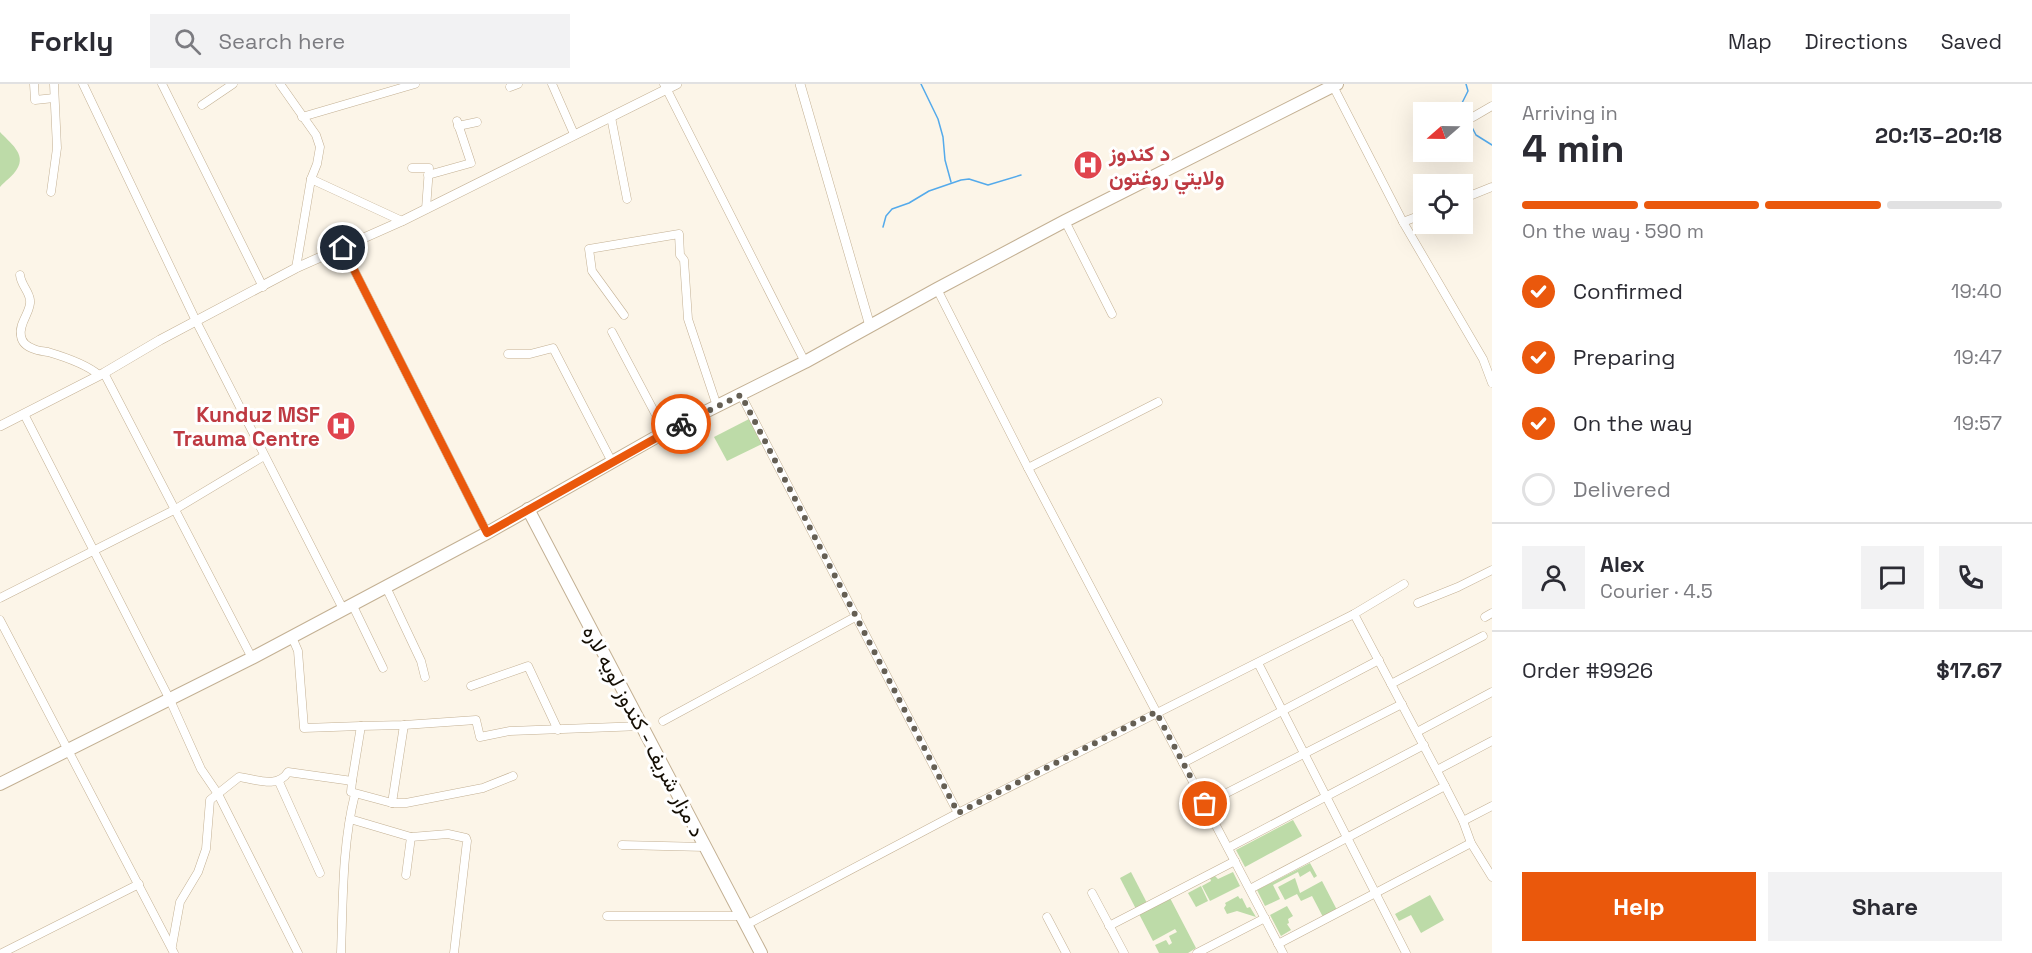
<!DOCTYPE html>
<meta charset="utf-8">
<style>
body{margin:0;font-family:"Space Grotesk",Vazirmatn,sans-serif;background:#f2f2f3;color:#2b2b33;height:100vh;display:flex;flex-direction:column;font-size:22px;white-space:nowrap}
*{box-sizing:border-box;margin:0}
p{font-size:20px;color:#7c7c81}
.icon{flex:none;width:33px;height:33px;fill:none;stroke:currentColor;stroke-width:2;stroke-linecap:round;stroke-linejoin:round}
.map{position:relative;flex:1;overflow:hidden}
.side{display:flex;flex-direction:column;background:#fff;width:540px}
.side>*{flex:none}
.needle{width:39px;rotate:250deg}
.buttons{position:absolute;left:1413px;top:18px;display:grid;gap:12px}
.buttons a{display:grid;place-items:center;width:60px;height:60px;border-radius:0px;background:#fff;box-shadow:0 6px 24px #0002;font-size:30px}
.pin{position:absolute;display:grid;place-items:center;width:51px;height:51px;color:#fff;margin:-26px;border:3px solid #fff;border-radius:50%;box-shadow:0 2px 6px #0007}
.courier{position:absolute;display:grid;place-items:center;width:60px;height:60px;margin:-30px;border:4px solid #ea580c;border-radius:50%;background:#fff;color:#222;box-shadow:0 2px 8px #0007}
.summary em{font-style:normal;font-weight:700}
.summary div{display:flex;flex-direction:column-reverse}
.summary{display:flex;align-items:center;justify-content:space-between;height:102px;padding:0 30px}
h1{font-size:39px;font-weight:700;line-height:45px}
.bar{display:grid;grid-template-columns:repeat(4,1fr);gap:9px 6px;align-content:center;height:72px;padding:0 30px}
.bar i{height:8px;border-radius:4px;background:#e1e1e2}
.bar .active{background:#ea580c}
.bar p{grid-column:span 4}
.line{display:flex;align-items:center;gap:15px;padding:0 30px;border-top:2px solid #e1e1e2}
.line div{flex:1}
.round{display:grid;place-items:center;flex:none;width:63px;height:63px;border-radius:0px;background:#f2f2f3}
ol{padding:0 30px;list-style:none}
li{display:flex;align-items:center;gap:18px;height:66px}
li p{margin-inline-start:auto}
li .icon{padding:6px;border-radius:50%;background:#ea580c;color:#fff;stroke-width:4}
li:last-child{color:#7c7c81}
li i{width:33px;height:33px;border:3px solid #e1e1e2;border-radius:50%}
.cta{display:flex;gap:12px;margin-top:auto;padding:12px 30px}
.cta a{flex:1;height:69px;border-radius:0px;background:#ea580c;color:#fff;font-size:24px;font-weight:700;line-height:69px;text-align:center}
.cta a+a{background:#f2f2f3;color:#2b2b33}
header{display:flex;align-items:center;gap:36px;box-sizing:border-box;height:84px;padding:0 30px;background:#fff;border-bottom:2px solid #e1e1e2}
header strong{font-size:28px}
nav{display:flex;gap:33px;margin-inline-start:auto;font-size:21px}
.search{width:420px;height:54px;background:#f2f2f3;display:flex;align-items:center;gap:15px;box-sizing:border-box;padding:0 21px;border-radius:0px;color:#7c7c81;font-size:22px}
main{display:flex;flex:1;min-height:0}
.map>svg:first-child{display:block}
.green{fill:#bddba8}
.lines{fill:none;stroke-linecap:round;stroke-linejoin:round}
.stream{stroke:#54aaeb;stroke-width:1.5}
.minor-casing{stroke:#c3b093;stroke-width:9}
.tertiary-casing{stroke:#c3b093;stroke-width:10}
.primary-casing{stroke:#c3b093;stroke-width:14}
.trunk-casing{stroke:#c3b093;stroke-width:14}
.minor{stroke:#fff;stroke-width:8}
.tertiary{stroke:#fff;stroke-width:9}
.primary{stroke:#fff;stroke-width:12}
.trunk{stroke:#fff;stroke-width:12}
.done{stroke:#655f54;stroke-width:6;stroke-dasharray:0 10.8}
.route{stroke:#ea580c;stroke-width:8}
.labels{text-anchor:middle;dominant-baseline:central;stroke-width:6;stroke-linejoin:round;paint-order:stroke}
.health-label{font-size:21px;font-weight:bold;fill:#be3a42;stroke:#fff;text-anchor:start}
.street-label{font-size:21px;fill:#140e04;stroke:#fff}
</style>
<header>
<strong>Forkly</strong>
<div class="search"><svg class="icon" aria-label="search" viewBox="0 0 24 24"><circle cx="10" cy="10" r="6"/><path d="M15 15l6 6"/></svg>Search here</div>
<nav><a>Map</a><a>Directions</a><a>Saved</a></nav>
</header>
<main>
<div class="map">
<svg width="1492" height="869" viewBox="0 0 1492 869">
<rect width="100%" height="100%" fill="#fcf5e8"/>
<g class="green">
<path d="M 0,48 C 9,58 27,70 17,85 C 13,92 5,97 0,103 Z"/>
<path d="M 751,334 L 764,359 L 727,377 L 714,353 Z"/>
<path d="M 1293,736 L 1302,752 L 1245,783 L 1236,766 Z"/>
<path d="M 1310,779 L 1317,792 L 1314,794 L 1310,787 L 1300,793 L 1298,788 L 1273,801 L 1280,815 L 1265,822 L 1257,806 Z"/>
<path d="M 1131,788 L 1147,819 L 1136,825 L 1120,794 Z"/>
<path d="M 1233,788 L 1240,802 L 1210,817 L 1202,802 L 1211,797 L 1210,794 L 1215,792 L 1218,795 Z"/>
<path d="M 1295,794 L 1300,809 L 1322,797 L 1337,826 L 1323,833 L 1312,812 L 1301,817 L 1297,810 L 1285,816 L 1278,803 Z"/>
<path d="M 1201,802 L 1208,817 L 1196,823 L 1188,809 Z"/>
<path d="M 1430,811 L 1444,836 L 1421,849 L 1411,831 L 1399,837 L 1395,830 Z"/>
<path d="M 1238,812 L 1240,815 L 1242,814 L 1247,824 L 1250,823 L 1256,833 L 1237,827 L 1227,830 L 1224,824 L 1226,821 L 1225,819 Z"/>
<path d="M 1170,814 L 1196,864 L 1188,869 L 1159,869 L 1155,861 L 1166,856 L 1169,861 L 1172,859 L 1169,852 L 1177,848 L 1175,845 L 1153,857 L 1139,830 Z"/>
<path d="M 1287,822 L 1293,832 L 1288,835 L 1289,839 L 1287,840 L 1291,846 L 1281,852 L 1270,831 Z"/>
</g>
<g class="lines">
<g class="stream">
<path d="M 921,0 L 938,35 L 943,53 L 945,76 L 951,98"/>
<path d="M 1466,0 L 1468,7 L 1462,19 L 1463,26 L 1476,51 L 1492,61"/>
<path d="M 883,143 L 886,132 L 892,125 L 909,119 L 929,107 L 961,96 L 969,95 L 988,101 L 1021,91"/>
</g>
<g class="minor-casing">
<g id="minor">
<path d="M 34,0 L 35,16 L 54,14"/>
<path d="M 83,0 L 196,237 L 343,525"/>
<path d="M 162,0 L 263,203"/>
<path d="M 280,0 L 316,51 L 320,63 L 317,80 L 311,95 L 296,184"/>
<path d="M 552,0 L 574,50"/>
<path d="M 664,0 L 805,278"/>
<path d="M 1333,2 L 1403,138 L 1483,275 L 1492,299"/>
<path d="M 510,3 L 518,0"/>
<path d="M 202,21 L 233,0"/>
<path d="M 302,33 L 415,0"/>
<path d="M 611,33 L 627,115"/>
<path d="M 1473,33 L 1492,22"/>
<path d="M 458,42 L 477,38"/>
<path d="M 412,84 L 429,84 L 426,125"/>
<path d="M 428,91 L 471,79 L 457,37"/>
<path d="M 311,95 L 402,137"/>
<path d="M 51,108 L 57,64 L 54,0"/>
<path d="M 1462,115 L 1492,103"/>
<path d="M 1065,137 L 1112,230"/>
<path d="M 1403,138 L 1424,130"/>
<path d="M 343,164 L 487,449"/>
<path d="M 20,191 C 21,201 29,207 30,216 C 32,227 18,239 21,252 C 22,259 28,263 34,265 C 38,267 43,267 48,268 C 65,273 86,280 99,291"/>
<path d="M 937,205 L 1028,384 L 1283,869"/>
<path d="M 624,231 L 592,187 L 589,165 L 679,150 L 680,171 L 684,176 L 688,235 L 717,322"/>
<path d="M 612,248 L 665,348"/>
<path d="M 508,270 L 530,270 L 553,264 L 612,378"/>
<path d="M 104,289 L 252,574"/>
<path d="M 741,311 L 958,729"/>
<path d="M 24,330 L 170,616 L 201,685 L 218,710 L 298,869"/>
<path d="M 1028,384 L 1158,318"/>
<path d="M 386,503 L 421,577 L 425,593"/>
<path d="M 0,514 L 174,426 L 264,372"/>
<path d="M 1418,519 L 1458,503 L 1492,486"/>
<path d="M 352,520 L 383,584"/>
<path d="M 1354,530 L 1445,702 L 1463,737 L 1471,759 L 1492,793"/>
<path d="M 1485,533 L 1492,529"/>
<path d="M 0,536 L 174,869"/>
<path d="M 292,553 L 298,567 L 304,644 L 361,642 L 352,697"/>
<path d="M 1258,579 L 1406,869"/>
<path d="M 1391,600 L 1483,552"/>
<path d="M 471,602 L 528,582 L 558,646"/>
<path d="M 663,637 L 857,532"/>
<path d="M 361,642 L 404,641 L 476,636 L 480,653 L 510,647 L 642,642"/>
<path d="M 1417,648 L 1492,608"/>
<path d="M 1183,679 L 1379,576"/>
<path d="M 1437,686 L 1492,657"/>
<path d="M 279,698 L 320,789"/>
<path d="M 392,719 L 404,641"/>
<path d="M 1205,720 L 1402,620"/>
<path d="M 350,735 L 411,753 L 448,750 L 466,754 L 467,757 L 454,869"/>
<path d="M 1463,737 L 1492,722"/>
<path d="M 622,761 L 705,763"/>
<path d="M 1228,764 L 1424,661"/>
<path d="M 406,791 L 411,753"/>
<path d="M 1250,805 L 1445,702"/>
<path d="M 1092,809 L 1124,869"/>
<path d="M 607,832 L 741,832"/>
<path d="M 1047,833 L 1066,869"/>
<path d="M 746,841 L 958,729 L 1354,530 L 1404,500"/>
<path d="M 1109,842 L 1235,777"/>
<path d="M 1278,860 L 1471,759"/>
<path d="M 172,862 L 180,818 L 198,788 L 206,765 L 210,716 L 239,693 C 255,695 278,705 288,688 L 352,697 L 351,708 L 392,719 L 406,719 L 483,704 L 513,692"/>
<path d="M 2,869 L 139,800"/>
<path d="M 341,869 C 343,817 342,761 355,710"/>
<path d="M 1197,869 L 1265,834"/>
</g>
</g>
<g class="tertiary-casing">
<g id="tertiary">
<path d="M 800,0 L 870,242"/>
<path d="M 0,342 L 104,289 L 160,256 L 296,184 L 402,137 L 677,0"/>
</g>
</g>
<g class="primary-casing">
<path id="primary" d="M 528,425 L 761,869"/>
</g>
<g class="trunk-casing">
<path id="trunk" d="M 0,700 L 252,574 L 487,449 L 665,348 L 805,278 L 937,205 L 1065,137 L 1337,0"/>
</g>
<use href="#minor" class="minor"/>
<use href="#tertiary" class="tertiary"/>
<use href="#primary" class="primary"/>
<use href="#trunk" class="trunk"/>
</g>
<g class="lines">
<path class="done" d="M 681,340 L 741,311 L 958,729 L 1156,628 L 1205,720"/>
<path class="route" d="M 343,164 L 487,449 L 681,340"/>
</g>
<defs>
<g id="hospital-disc" transform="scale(1.5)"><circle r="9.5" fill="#e0444e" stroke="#fff"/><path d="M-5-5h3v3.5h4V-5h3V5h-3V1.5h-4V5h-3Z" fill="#fff"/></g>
</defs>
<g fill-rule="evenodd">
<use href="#hospital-disc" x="1088" y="81"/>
<use href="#hospital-disc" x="341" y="342"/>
</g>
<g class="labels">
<g class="health-label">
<text x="1109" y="69">د کندوز<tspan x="1109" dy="24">ولایتي روغتون</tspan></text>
<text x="320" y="330" text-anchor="end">Kunduz MSF<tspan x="320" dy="24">Trauma Centre</tspan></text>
</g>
<g class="street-label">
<text transform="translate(644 647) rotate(62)">د مزار شریف - کندوز لویه لاره</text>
</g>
</g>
</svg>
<div class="buttons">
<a><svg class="needle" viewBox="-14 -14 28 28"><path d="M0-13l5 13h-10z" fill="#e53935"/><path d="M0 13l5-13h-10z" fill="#7c7c81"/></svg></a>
<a><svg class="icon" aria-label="locate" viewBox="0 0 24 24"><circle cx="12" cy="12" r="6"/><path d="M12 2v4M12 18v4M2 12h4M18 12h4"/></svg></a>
</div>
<div class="pin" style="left:1205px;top:720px;background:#ea580c"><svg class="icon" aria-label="bag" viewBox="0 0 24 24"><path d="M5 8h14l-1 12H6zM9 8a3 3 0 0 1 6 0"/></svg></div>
<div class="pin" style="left:343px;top:164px;background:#1f2937"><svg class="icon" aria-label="home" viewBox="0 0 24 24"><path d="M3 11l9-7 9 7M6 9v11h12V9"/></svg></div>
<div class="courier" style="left:681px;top:340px"><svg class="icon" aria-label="bike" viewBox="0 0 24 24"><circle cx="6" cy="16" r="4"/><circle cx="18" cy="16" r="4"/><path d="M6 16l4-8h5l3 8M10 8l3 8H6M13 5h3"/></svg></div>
</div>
<section class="side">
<div class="summary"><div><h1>4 min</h1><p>Arriving in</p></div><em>20:13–20:18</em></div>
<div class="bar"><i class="active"></i><i class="active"></i><i class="active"></i><i></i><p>On the way · 590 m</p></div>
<ol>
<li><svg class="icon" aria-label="check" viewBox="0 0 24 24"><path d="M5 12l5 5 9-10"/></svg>Confirmed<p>19:40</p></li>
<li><svg class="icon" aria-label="check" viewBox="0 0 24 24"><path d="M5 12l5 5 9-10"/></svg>Preparing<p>19:47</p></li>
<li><svg class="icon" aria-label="check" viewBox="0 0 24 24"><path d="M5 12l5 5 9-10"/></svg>On the way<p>19:57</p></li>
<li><i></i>Delivered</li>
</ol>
<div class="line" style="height:108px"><a class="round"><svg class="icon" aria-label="person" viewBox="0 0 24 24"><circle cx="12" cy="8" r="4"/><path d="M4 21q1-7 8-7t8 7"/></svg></a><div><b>Alex</b><p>Courier · 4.5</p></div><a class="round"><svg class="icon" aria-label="chat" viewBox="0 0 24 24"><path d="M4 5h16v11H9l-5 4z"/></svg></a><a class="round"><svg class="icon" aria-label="phone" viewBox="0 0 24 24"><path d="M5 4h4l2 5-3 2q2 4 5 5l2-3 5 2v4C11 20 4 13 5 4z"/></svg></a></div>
<div class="line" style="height:78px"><div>Order #9926</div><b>$17.67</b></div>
<div class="cta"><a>Help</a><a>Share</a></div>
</section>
</main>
